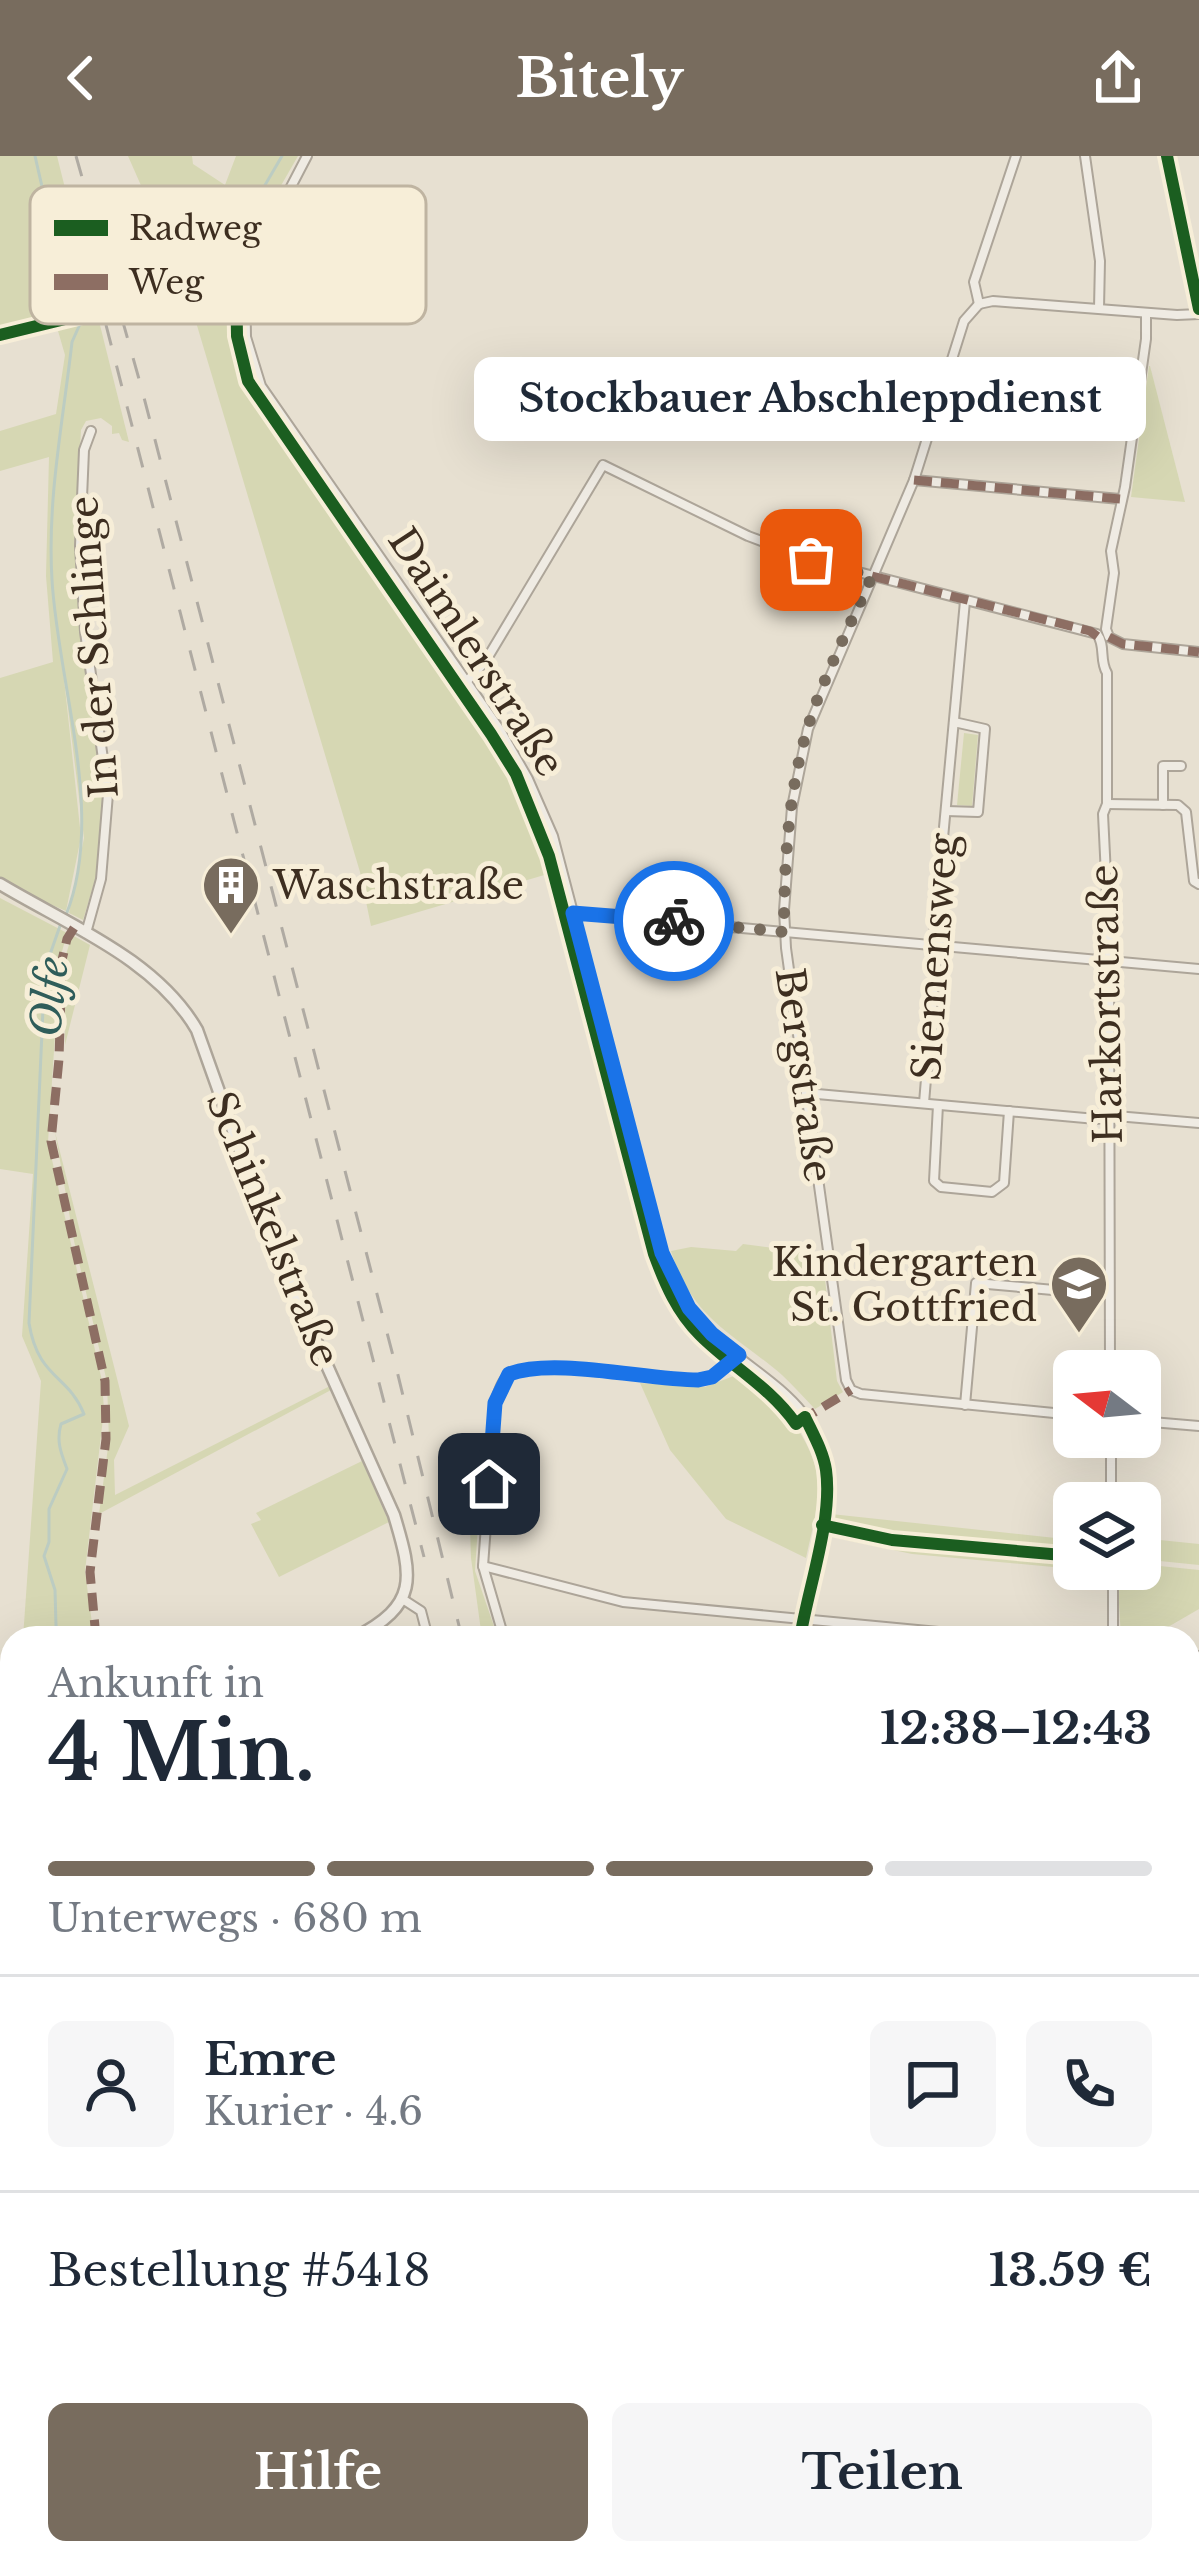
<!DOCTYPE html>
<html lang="de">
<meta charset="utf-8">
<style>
body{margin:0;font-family:"Libre Baskerville",serif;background:#f6f6f7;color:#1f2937;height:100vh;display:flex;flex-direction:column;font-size:45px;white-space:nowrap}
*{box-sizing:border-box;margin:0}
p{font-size:39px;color:#747a83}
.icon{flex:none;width:66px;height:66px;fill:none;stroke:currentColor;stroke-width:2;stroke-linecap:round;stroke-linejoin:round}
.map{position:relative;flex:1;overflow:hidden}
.side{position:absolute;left:0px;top:1470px;width:1200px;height:939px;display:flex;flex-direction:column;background:#fff;border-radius:36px 36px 0 0;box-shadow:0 12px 48px #0002}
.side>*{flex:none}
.needle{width:78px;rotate:286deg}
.tools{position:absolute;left:1053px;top:1194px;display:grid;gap:24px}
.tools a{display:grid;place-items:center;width:108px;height:108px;border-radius:18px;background:#fff;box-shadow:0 12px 48px #0002;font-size:60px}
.pin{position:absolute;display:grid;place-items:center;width:102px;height:102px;color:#fff;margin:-51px;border-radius:24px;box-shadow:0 6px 18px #0006}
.courier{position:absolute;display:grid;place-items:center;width:120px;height:120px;margin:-60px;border:9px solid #1a73e8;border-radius:50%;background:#fff;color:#222;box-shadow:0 3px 15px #0007}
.bubble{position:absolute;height:84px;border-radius:18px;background:#fff;box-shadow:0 12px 48px #0002;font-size:39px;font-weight:800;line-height:84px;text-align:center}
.headline em{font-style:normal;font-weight:800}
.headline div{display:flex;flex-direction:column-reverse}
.headline{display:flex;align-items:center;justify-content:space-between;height:204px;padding:0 48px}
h1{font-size:78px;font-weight:800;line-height:90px}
.bar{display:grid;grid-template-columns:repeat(4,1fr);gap:18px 12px;align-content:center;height:144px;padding:0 48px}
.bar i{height:15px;border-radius:9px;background:#e0e1e3}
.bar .current{background:#786c5e}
.bar p{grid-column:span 4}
.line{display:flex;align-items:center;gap:30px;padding:0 48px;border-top:3px solid #e0e1e3}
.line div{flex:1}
.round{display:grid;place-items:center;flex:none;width:126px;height:126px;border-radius:18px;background:#f6f6f7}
.cta{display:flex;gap:24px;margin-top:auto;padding:24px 48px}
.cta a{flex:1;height:138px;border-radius:18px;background:#786c5e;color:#fff;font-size:48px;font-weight:800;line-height:138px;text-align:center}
.cta a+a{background:#f6f6f7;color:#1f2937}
header{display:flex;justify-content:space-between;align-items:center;height:156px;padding:0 48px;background:#786c5e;color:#fff;font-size:54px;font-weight:800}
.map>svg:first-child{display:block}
.green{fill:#d6d7b3}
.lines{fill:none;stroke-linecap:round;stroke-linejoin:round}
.stream{stroke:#bcccc2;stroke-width:3}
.minor-casing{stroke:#ada599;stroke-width:12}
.tertiary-casing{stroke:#ada599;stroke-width:15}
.primary-casing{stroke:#928b80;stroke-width:16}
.minor{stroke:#efebe3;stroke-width:8}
.tertiary{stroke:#efebe3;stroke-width:10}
.primary{stroke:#e6e1d4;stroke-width:12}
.rail{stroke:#afaaa2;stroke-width:3;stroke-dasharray:21 21;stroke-linecap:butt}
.quiet{stroke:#8d6e63;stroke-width:9;stroke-dasharray:18 9;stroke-linecap:butt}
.cycleway-casing{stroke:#f7eed8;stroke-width:20}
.cycleway{stroke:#1b5e20;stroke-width:12}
.done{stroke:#786c5e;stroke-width:12;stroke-dasharray:0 21.6}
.route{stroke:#1a73e8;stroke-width:15}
.labels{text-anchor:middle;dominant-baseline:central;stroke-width:10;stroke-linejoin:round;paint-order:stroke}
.street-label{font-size:39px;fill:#3d2e20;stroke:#f7eed8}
.poi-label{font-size:39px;fill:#3d2e20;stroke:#f7eed8;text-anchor:start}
.water-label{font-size:42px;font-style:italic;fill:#2f5d5a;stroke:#f7eed8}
.key{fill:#f7eed8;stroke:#bfb4a1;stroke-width:3}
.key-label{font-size:33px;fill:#3d2e20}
</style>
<header><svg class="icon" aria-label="back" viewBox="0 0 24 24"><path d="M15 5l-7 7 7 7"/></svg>Bitely<svg class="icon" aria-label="share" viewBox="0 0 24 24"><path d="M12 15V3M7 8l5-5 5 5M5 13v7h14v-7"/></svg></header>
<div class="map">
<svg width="1199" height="2408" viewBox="0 0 1199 2408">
<rect width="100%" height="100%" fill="#e7e0d1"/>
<g class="green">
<path d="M 0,0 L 57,0 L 94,148 L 0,170 Z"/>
<path d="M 128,0 L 192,0 L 193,8 L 225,29 L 236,0 L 298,0 L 241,99 L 184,127 Z"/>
<path d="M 226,127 L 231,131 L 237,205 L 243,222 L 498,594 L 526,648 L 551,717 L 371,770 L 360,716 L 187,136 Z"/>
<path d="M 98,161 L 129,286 L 122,284 L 119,277 L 112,278 L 112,270 L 101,262 L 86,265 L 81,274 L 75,389 L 80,477 L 104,637 L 96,721 L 83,764 L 69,757 L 84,682 L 62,504 L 81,681 L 66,755 L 52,749 L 50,752 L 0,723 L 0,522 L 53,506 L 46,420 L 49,301 L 0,315 L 0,275 L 56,258 L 65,199 L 56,168 Z"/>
<path d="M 1149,210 L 1150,210 L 1185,346 L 1131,341 Z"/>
<path d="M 964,577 L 978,579 L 972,650 L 957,649 Z"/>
<path d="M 0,742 L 67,777 L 60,803 L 48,986 L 102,1225 L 104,1254 L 85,1415 L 94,1482 L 23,1482 L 41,1225 L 22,1180 L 33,1018 L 0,1013 Z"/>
<path d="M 72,779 L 90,789 L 65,889 L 64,805 Z"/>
<path d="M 55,976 L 129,1270 L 114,1304 L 115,1339 L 330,1230 L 331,1234 L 99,1358 L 109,1284 L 107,1226 L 74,1085 Z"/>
<path d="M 743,1088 L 822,1098 L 837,1225 L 843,1236 L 815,1253 C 804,1242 794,1230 782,1219 C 733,1177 692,1163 671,1095 L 691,1091 L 736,1095 Z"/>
<path d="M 744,1216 C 776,1239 815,1285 818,1326 C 819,1351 811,1378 806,1402 L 726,1363 L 670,1294 L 640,1227 L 705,1231 Z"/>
<path d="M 362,1305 L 389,1366 L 279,1421 L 251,1368 L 261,1364 L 256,1357 Z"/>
<path d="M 482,1307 L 475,1415 L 498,1482 L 482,1482 L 471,1402 L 468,1308 Z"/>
<path d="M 831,1358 L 1074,1384 L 1074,1397 L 893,1381 L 829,1369 Z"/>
<path d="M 828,1373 L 893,1386 L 1074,1402 L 1074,1409 L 1066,1408 L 1064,1412 L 912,1398 L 827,1380 Z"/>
<path d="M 1140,1382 L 1199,1388 L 1199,1409 L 1140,1403 Z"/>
<path d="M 1140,1408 L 1199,1414 L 1199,1453 L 1149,1482 L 1121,1482 L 1117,1413 L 1140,1413 Z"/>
<path d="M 12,2196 L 12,2397 L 44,2397 L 42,2408 L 0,2408 L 0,2225 Z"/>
</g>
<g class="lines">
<g class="stream">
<path d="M 35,0 L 70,153"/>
<path d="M 192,121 L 210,95 L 244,65 L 282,0"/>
<path d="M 66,759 C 106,659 58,529 52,424 C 47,343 63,266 72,186 L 80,168"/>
<path d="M 61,767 L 47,807 L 43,853 L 29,1167 C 38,1223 68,1218 84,1258 L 61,1268 C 56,1285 61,1297 67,1313 L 49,1353 L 49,1386 L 44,1400 L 55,1434 L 56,1470 L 65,1482"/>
<path d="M 0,2349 L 12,2321"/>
</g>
<g class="minor-casing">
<g id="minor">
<path d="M 307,0 L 245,119 L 246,181 L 261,230 L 500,574 L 528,623 L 553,680 L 662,1097 C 673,1126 687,1154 710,1176 C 757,1224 824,1244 827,1325 C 828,1377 808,1431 800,1482"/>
<path d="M 1085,0 L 1100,105 L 1099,152"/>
<path d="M 979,148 L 964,165 L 914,324 L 808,573 L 792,651 L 784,754 L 786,792 L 846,1224 L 851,1234 L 861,1238 L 1074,1259"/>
<path d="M 979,148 L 993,145 L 1177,159 L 1199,158"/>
<path d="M 979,148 L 974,126 L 1016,0"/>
<path d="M 1146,157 L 1146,183 L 1125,331 L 1111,395 L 1114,417 L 1106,473 L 1109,481 L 1123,488 L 1199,496"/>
<path d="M 0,179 L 245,119"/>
<path d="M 944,233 L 1137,250"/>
<path d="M 914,324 L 1120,343"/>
<path d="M 466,526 L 485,506 L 603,309 L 748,380 L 812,404 L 1097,478 C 1106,490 1099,504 1107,517 L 1107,648 L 1103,658 L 1109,781 L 1110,1215"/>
<path d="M 1107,648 L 1178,649 L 1186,656 L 1194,725 L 1199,728"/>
<path d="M 1163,649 L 1163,610 L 1181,610"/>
<path d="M 946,655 L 978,656 L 985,573 L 954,566"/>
<path d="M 573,757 L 1199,813"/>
<path d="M 86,777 L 101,723 L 108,638 L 85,476 L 80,390 L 84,294 L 91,275"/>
<path d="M 806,937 L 1096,963 L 1116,960 L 1199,967"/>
<path d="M 924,947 L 937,790 L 934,779 L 965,445"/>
<path d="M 938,949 L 934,1025 L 941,1031 L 992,1036 L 1004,1027 L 1009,955"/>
<path d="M 965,1249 L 976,1127 L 1109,1139"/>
<path d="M 1140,1265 L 1199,1270"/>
<path d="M 1111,1281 L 1111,1347"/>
<path d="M 483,1410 L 623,1446 L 1002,1482"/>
<path d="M 404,1444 L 421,1455 L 428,1482"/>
<path d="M 504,1482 L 483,1410 L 495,1247 C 499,1234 502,1222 514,1216 C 540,1204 660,1224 698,1224 L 712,1221 L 739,1199"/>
<path d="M 1113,1482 L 1113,1414"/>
<path d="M 1188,1499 L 1199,1500"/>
<path d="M 0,1609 L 12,1615"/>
<path d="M 0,1739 L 12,1737"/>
<path d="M 1188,1870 L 1199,1870"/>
<path d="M 0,1989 L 12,1993"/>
<path d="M 1188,2110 L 1199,2112"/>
<path d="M 781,2397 L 788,2408"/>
<path d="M 325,2408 L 328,2397"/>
<path d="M 477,2408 L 477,2397"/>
<path d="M 731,2408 L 733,2397"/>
<path d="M 759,2408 L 769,2397"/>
</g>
</g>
<g class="tertiary-casing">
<path id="tertiary" d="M 0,728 C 68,769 156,803 197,874 L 277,1098 L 394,1359 C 413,1422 419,1449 354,1482"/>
</g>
<g class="primary-casing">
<g id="primary">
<path d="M 1167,0 L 1199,153"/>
<path d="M 1188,1630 L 1199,1633"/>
<path d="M 59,2408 L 64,2397"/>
</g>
</g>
<use href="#minor" class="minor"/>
<use href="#tertiary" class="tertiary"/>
<use href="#primary" class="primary"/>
<g class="rail">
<path d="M 76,0 L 141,230 L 397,1215 L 462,1482"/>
<path d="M 106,169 L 424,1401"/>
<path d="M 807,2397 L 813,2408"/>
</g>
<g class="quiet">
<path d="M 944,233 L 1137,250"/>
<path d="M 914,324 L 1120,343"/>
<path d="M 872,420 L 1090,475 L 1101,483"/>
<path d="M 1109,481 L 1123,488 L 1199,496"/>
<path d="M 74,772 L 67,783 L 62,804 L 59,903 L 51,985 L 105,1225 L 106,1283 L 90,1416 L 96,1482"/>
<path d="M 800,1265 L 851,1234"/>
<path d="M 1113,1413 L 1113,1414"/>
<path d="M 731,2408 L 733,2397"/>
</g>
<g class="cycleway-casing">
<g id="cycleway">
<path d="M 1167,0 L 1199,153"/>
<path d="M 236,119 L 237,180 L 248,225 L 491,578 L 516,618 L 549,700 L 654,1098 C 665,1128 677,1156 700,1179 C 732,1211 769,1230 796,1268 L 805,1261 C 813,1278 823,1295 826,1314 C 833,1364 808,1432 800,1482"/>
<path d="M 0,179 L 245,119"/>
<path d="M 822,1369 L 892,1384 L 1074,1400"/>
</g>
</g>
<use href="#cycleway" class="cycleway"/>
</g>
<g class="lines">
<path class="done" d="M 674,765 L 784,776 C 784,709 788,638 807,574 C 823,521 850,470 872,420 L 811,404"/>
<path class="route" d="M 489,1328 L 495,1247 L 509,1218 C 554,1201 647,1224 698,1224 L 712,1221 L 739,1199 L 712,1178 L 689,1152 L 662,1097 L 573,757 L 674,765"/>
</g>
<defs>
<g id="building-pin" transform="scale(3)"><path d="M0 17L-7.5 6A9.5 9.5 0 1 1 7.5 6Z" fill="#786c5e" stroke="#f7eed8"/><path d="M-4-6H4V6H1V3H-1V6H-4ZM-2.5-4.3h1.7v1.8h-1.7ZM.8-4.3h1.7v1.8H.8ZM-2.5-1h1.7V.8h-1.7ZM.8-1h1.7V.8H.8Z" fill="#fff"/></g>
<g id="school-pin" transform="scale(3)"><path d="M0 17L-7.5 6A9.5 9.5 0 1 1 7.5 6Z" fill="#786c5e" stroke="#f7eed8"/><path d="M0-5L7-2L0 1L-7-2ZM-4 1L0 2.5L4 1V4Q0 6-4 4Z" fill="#fff"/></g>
</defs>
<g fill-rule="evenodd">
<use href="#building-pin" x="231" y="729"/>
<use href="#school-pin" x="1079" y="1128"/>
</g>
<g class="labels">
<g class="street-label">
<text transform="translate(94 491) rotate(-94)">In der Schlinge</text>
<text transform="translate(476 496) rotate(57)">Daimlerstraße</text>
<text transform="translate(935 801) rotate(-86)">Siemensweg</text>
<text transform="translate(1106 848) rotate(-91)">Harkortstraße</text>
<text transform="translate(804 919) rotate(82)">Bergstraße</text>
<text transform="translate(273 1073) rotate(68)">Schinkelstraße</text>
</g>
<g class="poi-label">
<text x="273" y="729">Waschstraße</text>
<text x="1037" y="1106" text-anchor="end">Kindergarten<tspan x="1037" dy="45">St. Gottfried</tspan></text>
</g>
<g class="water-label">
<text transform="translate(49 841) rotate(-84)">Olfe</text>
</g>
</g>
<rect x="30" y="30" width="396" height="138" rx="18" class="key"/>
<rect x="54" y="64" width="54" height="16" fill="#1b5e20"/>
<rect x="54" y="118" width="54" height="16" fill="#8d6e63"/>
<g class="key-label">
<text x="129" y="84">Radweg</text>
<text x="129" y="138">Weg</text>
</g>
</svg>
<div class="tools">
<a><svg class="needle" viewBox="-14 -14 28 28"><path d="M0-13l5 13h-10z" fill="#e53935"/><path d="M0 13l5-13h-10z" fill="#747a83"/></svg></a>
<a><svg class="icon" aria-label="layers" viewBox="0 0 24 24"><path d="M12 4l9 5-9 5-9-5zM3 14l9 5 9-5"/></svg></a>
</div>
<div class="pin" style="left:811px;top:404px;background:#ea580c"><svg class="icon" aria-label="bag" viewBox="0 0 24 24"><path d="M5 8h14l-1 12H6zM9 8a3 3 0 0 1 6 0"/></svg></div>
<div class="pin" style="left:489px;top:1328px;background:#1f2937"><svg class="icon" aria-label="home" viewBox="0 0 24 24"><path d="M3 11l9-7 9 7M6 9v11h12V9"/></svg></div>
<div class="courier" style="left:674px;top:765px"><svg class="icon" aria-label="bike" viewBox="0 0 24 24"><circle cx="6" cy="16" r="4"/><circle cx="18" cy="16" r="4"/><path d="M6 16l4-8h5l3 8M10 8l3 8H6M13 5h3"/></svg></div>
<div class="bubble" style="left:474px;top:201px;width:672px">Stockbauer Abschleppdienst</div>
<section class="side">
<div class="headline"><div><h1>4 Min.</h1><p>Ankunft in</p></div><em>12:38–12:43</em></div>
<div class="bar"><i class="current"></i><i class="current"></i><i class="current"></i><i></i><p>Unterwegs · 680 m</p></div>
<div class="line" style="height:216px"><a class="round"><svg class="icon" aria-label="person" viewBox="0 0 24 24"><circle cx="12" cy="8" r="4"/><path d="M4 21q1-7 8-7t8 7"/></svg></a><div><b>Emre</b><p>Kurier · 4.6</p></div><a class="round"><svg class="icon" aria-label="chat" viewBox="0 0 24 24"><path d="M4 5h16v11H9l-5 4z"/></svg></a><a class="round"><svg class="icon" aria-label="phone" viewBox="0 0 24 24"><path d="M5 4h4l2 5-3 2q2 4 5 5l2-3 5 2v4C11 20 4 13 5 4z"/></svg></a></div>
<div class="line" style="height:156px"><div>Bestellung #5418</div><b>13.59 €</b></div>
<div class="cta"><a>Hilfe</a><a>Teilen</a></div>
</section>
</div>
